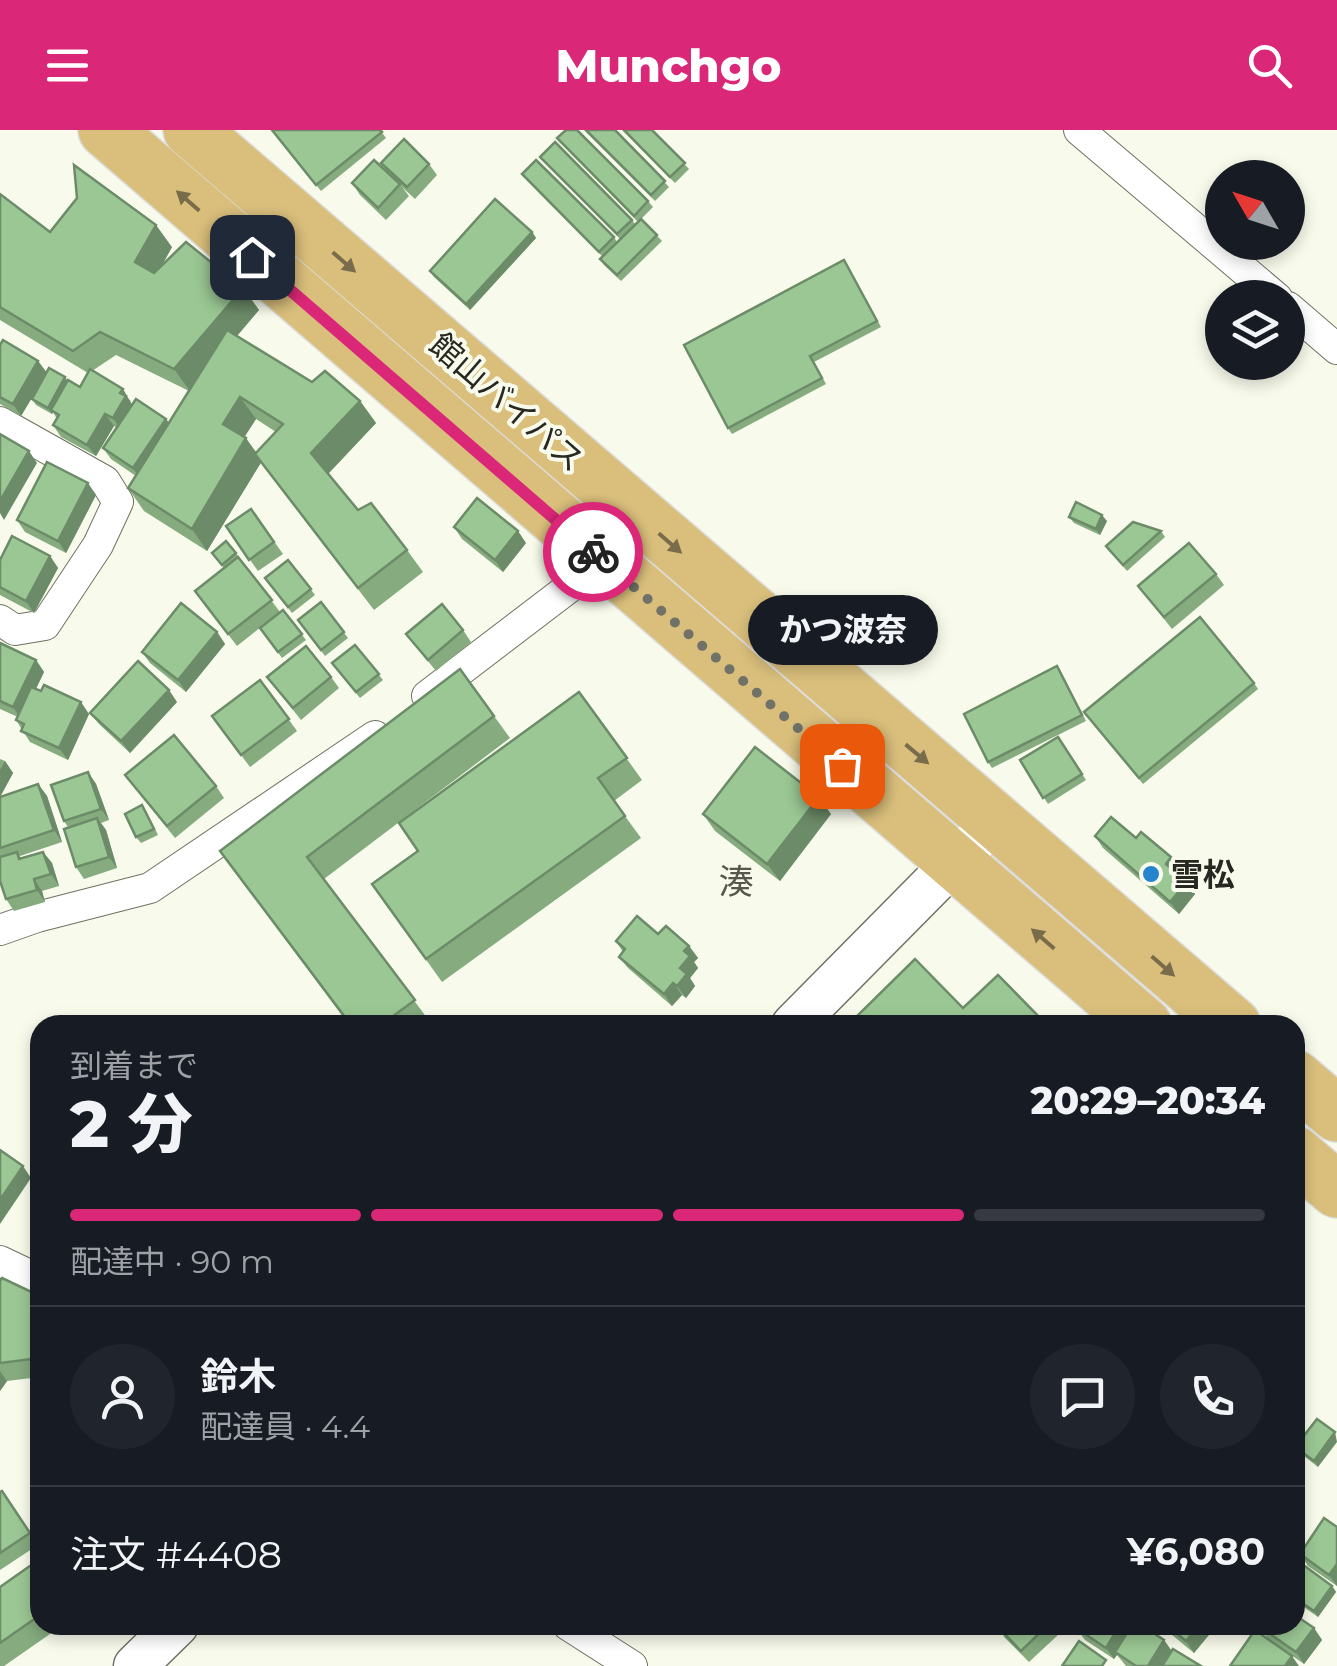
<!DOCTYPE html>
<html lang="ja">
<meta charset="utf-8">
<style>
body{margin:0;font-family:Montserrat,"Noto Sans JP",sans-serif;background:#20242c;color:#f1f3f6;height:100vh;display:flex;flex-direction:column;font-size:38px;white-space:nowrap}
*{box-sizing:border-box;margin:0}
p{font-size:32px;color:#9ea1a6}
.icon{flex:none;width:55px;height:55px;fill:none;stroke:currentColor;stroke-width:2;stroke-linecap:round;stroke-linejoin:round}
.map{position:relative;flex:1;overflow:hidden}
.details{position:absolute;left:30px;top:885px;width:1275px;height:620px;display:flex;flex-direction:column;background:#171b24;border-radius:30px;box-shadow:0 5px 15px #0003}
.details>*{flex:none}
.needle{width:65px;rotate:309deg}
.fabs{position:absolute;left:1205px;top:30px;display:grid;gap:20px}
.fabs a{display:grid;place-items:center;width:100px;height:100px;border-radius:50%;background:#171b24;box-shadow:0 5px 15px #0003;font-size:50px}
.pin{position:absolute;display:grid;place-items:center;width:85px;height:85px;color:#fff;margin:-42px;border-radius:20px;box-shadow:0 5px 15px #0006}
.courier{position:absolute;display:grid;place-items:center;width:100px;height:100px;margin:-50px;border:8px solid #db2777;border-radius:50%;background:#fff;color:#222;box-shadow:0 2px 12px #0007}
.bubble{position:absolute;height:70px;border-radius:35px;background:#171b24;box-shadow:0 5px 15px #0003;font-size:32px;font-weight:800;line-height:70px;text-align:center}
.overview em{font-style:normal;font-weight:800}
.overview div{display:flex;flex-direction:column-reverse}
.overview{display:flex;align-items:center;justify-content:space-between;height:170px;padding:0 40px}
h1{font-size:65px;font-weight:800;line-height:75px}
.bar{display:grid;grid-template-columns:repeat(4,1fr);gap:15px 10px;align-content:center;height:120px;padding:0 40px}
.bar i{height:12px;border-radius:8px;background:#363941}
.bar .active{background:#db2777}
.bar p{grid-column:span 4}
.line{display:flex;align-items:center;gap:25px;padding:0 40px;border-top:2px solid #363941}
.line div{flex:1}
.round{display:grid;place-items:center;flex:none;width:105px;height:105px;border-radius:52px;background:#20242c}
header{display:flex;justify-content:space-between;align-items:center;height:130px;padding:0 40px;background:#db2777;color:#fff;font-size:45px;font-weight:800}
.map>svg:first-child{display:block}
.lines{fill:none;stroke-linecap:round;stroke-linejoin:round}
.street-casing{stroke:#6f7164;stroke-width:32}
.secondary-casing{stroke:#6f7164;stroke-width:45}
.highway-casing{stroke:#dcdddc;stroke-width:58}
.street{stroke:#fff;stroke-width:30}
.secondary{stroke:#fff;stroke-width:42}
.highway{stroke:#dabf7c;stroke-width:55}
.wall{fill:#85ab7f;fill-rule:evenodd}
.shaded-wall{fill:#6c8b68}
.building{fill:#9bc794;stroke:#6c8b68;stroke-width:2.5}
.oneway{fill:#786c4a}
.done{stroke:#707268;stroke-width:10;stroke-dasharray:0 18}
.route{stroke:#db2777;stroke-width:12}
.poi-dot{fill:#2583cf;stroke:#f8fbeb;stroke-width:4}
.labels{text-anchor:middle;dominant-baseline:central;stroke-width:8;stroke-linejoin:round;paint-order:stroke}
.street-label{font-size:32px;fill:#272822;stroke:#f8fbeb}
.poi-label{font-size:32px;font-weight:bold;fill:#272822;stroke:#f8fbeb;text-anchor:start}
.neighbourhood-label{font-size:35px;fill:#56584b;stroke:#f8fbeb}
</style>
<header><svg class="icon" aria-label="menu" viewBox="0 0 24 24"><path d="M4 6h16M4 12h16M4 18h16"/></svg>Munchgo<svg class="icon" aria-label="search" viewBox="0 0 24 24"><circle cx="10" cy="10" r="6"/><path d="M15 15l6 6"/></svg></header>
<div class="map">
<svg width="1337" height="1536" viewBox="0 0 1337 1536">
<rect width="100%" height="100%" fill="#f8fbeb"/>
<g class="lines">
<g class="street-casing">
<g id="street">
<path d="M 1079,0 L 1277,168"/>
<path d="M 1288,177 L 1337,219"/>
<path d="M 0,292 L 105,351 L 118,372 L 98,415 L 45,495 L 15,500 L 0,490"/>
<path d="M 427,566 L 604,431"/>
<path d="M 0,800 L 37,787 L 150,758 L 375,606"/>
<path d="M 0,1131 L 40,1150"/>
<path d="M 568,1495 L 632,1536"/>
</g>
</g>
<g class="secondary-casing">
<g id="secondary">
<path d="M 793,895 L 976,710"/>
<path d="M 135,1536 L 177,1495"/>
</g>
</g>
<g class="highway-casing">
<g id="highway">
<path d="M 106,0 L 1144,895"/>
<path d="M 191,0 L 1233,895"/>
<path d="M 1295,948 L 1337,984"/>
<path d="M 1295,1024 L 1337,1060"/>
</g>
</g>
<use href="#street" class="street"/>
<use href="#secondary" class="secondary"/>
<use href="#highway" class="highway"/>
</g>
<g class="wall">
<path d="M 272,0 L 380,0 L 386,8 L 321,61 Z"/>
<path d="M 584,0 L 615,0 L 669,57 L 655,71 Z"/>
<path d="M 622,0 L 652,0 L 689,39 L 675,53 Z"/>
<path d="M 557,8 L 648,71 L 653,77 L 641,89 L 662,111 L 621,151 L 604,135 L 600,129 L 602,126 L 522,44 L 614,107 L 617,112 L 620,109 L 540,27 L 632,90 L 635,94 L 638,92 Z"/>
<path d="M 381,33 L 429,34 L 437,45 L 415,69 L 402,57 L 409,66 L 386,90 L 360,65 L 352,53 L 387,42 Z"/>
<path d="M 0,64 L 50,102 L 172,117 L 161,137 L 243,158 L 259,180 L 237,206 L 312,252 L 360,271 L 376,293 L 328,344 L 358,380 L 407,420 L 423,442 L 374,480 L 261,332 L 207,421 L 144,381 L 128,358 L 136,346 L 111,329 L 103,318 L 116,297 L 114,296 L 96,326 L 61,307 L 53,295 L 57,289 L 53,282 L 52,284 L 36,275 L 32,269 L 42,250 L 21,286 L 0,274 L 0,215 L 38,231 L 46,242 L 80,257 L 88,243 L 0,190 ZM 116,225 L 189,261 L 169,293 L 166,289 L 132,275 L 130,272 L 131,271 L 92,241 ZM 256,289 L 276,302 L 257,323 L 244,307 Z"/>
<path d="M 532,102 L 536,108 L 470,180 L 434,147 L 430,141 Z"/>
<path d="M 848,136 L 881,197 L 814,232 L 826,254 L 732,304 L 728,298 Z"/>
<path d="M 96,365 L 66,423 L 25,402 L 17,390 Z"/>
<path d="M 251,379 L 283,424 L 258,441 L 226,396 Z"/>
<path d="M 1069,387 L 1107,391 L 1100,405 L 1074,393 Z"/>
<path d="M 454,397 L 526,413 L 503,442 L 462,409 Z"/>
<path d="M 1161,401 L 1165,407 L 1127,441 L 1106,416 Z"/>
<path d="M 212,423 L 236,423 L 240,429 L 280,482 L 237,516 L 195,461 L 224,438 Z"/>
<path d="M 50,426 L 58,438 L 34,483 L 0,465 L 0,430 Z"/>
<path d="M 288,430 L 315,465 L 292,483 L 265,448 Z"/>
<path d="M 1216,444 L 1224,455 L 1172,499 L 1138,456 Z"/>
<path d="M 321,472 L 348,508 L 325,526 L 298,490 Z"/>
<path d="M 283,480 L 306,510 L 282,528 L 260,498 Z"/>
<path d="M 463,500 L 471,512 L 436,541 L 406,504 Z"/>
<path d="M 217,502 L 225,514 L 186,562 L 150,533 L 142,522 Z"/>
<path d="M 0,513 L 36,530 L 44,542 L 36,559 L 89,584 L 68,630 L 30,612 L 16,590 L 18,587 L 0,579 Z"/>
<path d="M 355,515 L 383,550 L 360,568 L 332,533 Z"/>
<path d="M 1061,542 L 1086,591 L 992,638 L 988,632 Z"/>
<path d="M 267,547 L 331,547 L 339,558 L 301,590 Z"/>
<path d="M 260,550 L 297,601 L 250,637 L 212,586 Z"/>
<path d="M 1254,553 L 1258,559 L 1143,654 L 1089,588 Z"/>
<path d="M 579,562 L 642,650 L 614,671 L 641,708 L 442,852 L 372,754 L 418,721 Z"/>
<path d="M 177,572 L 130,623 L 99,594 L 90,583 Z"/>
<path d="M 494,586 L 510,608 L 324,749 L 430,892 L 427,895 L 349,895 L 220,721 Z"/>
<path d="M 1058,607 L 1086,650 L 1048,674 L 1020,630 Z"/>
<path d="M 0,629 L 5,631 L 13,643 L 0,667 L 38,654 L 47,666 L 62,712 L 20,726 L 21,729 L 43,722 L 52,733 L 59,756 L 42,761 L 45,772 L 14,781 L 6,769 L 0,751 Z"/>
<path d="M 88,642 L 96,654 L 109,690 L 101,693 L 106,700 L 117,738 L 84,749 L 76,737 L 68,697 L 64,691 Z"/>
<path d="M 125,645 L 216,656 L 224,668 L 175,708 Z"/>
<path d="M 146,681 L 158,705 L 141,713 L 136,707 Z"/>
<path d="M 703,684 L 831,684 L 780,751 L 715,701 Z"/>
<path d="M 1095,706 L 1136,708 L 1171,727 L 1179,739 L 1176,743 L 1187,752 L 1195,764 L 1179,784 L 1103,718 Z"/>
<path d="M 658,804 L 689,816 L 698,828 L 694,832 L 698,838 L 690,848 L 695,856 L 686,868 L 682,865 L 672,876 L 628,838 L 619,827 L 623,822 L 616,811 Z"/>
<path d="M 0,1151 L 40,1166 L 40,1247 L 7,1251 L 0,1261 Z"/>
<path d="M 1317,1289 L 1318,1337 L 1300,1323 L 1295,1317 Z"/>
<path d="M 2,1361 L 38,1415 L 0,1440 L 0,1362 Z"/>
<path d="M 1337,1397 L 1337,1456 L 1308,1436 L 1300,1424 Z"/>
<path d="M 40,1429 L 40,1495 L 63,1495 L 4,1536 L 0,1536 L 0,1457 Z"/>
<path d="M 1295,1444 L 1332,1456 L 1336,1462 L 1318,1487 L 1295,1471 Z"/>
<path d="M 998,1495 L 1051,1495 L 1058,1505 L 1029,1532 L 1005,1508 L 997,1496 Z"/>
<path d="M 1160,1495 L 1217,1495 L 1194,1523 Z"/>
<path d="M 1260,1497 L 1314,1498 L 1322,1510 L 1304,1534 L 1268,1509 Z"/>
<path d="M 1076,1498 L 1164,1510 L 1172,1521 L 1201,1536 L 1126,1536 L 1117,1525 L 1114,1529 L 1085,1510 Z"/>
</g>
<g class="shaded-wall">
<path d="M 156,95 L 172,117 L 151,155 L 135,132 Z"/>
<path d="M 532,102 L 536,108 L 470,180 L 466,174 Z"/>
<path d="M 243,158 L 259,180 L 190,261 L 174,239 Z"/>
<path d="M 38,231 L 47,243 L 21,286 L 13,274 Z"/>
<path d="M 65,247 L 69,253 L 52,284 L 48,278 Z"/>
<path d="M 123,259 L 134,278 L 121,300 L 113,288 Z"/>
<path d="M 240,267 L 256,289 L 238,317 L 223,294 Z"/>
<path d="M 360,271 L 376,293 L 327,345 L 311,323 Z"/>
<path d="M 105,284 L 114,296 L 96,326 L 87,315 Z"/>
<path d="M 166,289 L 174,300 L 141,350 L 133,338 Z"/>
<path d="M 246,308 L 262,331 L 207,421 L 192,399 Z"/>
<path d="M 29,321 L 37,333 L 4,390 L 0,383 L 0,371 Z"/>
<path d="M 88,353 L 96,365 L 66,423 L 58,411 Z"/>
<path d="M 1102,385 L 1107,391 L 1100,405 L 1096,399 Z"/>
<path d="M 518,401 L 526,413 L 503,442 L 495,430 Z"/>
<path d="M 50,426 L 58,438 L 34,483 L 26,471 Z"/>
<path d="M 217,502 L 225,514 L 186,562 L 178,550 Z"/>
<path d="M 36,530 L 44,542 L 21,589 L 13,577 Z"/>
<path d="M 169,560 L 177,572 L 130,623 L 121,611 Z"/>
<path d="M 81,572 L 89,584 L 68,630 L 59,618 Z"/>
<path d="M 5,631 L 13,643 L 0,667 L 0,640 Z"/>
<path d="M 88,642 L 96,654 L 109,690 L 101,679 Z"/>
<path d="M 38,654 L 47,666 L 62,712 L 54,700 Z"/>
<path d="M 819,667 L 831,684 L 780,751 L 767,734 Z"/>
<path d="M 97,688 L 106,700 L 117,738 L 109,727 Z"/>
<path d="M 43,722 L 52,733 L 59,756 L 51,744 Z"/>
<path d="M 1171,727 L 1179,739 L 1174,745 L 1166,734 Z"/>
<path d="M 34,749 L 42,761 L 45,772 L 37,760 Z"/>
<path d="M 1187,752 L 1195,764 L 1179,784 L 1170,772 Z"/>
<path d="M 689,816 L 698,828 L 694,832 L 698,838 L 690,848 L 695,856 L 686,868 L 677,856 L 684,821 Z"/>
<path d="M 673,853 L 682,865 L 672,876 L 664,864 Z"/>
<path d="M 23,1036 L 31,1048 L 0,1094 L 0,1070 Z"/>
<path d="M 0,1241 L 7,1251 L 0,1261 Z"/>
<path d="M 1335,1302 L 1337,1312 L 1318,1337 L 1314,1331 Z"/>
<path d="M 1295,1361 L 1304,1373 L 1295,1383 Z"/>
<path d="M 1337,1434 L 1337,1456 L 1329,1445 Z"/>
<path d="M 1332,1456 L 1336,1462 L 1318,1487 L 1314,1481 Z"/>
<path d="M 1120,1495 L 1132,1495 L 1115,1522 L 1117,1525 L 1114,1529 L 1106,1518 Z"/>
<path d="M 1199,1495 L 1217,1495 L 1194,1523 L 1186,1511 Z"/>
<path d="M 1314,1498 L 1322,1510 L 1304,1534 L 1296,1522 Z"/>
<path d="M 1164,1510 L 1172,1522 L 1163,1536 L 1148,1536 Z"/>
<path d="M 1292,1526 L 1299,1536 L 1285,1536 Z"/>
</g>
<g class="building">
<path d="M 272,0 L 380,0 L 382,2 L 316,55 Z"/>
<path d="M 566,0 L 577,0 L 648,71 L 634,86 L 557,8 Z"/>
<path d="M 586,0 L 615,0 L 665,51 L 651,65 Z"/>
<path d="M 624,0 L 652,0 L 685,33 L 670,47 Z"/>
<path d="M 404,9 L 429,34 L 407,57 L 381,33 Z"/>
<path d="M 555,12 L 632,90 L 617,104 L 540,27 Z"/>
<path d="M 374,30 L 400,54 L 378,78 L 352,53 Z"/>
<path d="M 536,30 L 614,107 L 599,122 L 522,44 Z"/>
<path d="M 74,35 L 156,95 L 135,132 L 154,143 L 186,112 L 243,158 L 174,239 L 100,202 L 73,221 L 0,177 L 0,64 L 50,102 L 77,68 Z"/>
<path d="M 495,69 L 532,102 L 466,174 L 430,141 Z"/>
<path d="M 641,89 L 657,105 L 617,145 L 600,129 Z"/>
<path d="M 844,130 L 877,191 L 810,226 L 822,248 L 728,298 L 684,215 Z"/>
<path d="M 227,200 L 312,252 L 325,241 L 360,271 L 311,323 L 358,380 L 371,373 L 407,420 L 358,458 L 255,324 L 283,294 L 240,267 L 223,294 L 246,308 L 192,399 L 128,358 Z"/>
<path d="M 3,210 L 38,231 L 13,274 L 0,267 L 0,215 Z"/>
<path d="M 49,238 L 65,247 L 48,278 L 32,269 Z"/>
<path d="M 90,239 L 123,259 L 120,263 L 126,266 L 113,288 L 105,284 L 87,315 L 53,295 L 59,285 L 51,280 L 68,250 L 80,257 Z"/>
<path d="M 136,269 L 166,289 L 133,338 L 103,318 Z"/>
<path d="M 0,304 L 29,321 L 0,371 Z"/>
<path d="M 47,332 L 88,353 L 58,411 L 17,390 Z"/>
<path d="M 477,368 L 518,401 L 495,430 L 454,397 Z"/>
<path d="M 1076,372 L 1102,385 L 1096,399 L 1069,387 Z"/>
<path d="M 251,379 L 274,412 L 249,430 L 226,396 Z"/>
<path d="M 1133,392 L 1161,401 L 1123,435 L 1106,416 Z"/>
<path d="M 12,406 L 50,426 L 26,471 L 0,457 L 0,430 Z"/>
<path d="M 226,411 L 236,423 L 222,435 L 212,423 Z"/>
<path d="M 1189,413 L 1216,444 L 1164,487 L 1138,456 Z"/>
<path d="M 238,427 L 272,470 L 228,504 L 195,461 Z"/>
<path d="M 288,430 L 311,459 L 288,477 L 265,448 Z"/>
<path d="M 321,472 L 344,502 L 321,520 L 298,490 Z"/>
<path d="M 181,473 L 217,502 L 178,550 L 142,522 Z"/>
<path d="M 442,474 L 463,500 L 428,530 L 406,504 Z"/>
<path d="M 283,480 L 302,504 L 278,522 L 260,498 Z"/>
<path d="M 1200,487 L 1254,553 L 1139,648 L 1084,582 Z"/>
<path d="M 0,513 L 36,530 L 13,577 L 0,571 Z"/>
<path d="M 355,515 L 379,544 L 356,562 L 332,533 Z"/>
<path d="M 306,516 L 331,547 L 293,578 L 267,547 Z"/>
<path d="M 138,531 L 169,560 L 121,611 L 90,583 Z"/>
<path d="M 1057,536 L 1082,585 L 988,632 L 964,584 Z"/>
<path d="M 460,539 L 494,586 L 307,727 L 415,870 L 381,895 L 351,895 L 220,721 Z"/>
<path d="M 260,550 L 289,589 L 241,625 L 212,586 Z"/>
<path d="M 44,555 L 81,572 L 59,618 L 21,601 L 24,594 L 16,590 L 31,557 L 41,561 Z"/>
<path d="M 579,562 L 627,628 L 598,648 L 625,686 L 426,829 L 372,754 L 418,721 L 399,693 Z"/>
<path d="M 174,605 L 216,656 L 167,696 L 125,645 Z"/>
<path d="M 1058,607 L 1082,644 L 1043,668 L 1020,630 Z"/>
<path d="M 755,617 L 819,667 L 767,734 L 703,684 Z"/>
<path d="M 88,642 L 101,679 L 64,691 L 51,655 Z"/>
<path d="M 38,654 L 54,700 L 0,718 L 0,667 Z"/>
<path d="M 142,675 L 154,699 L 136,707 L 125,684 Z"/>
<path d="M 1111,687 L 1136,708 L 1141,702 L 1171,727 L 1166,734 L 1187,752 L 1170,772 L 1095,706 Z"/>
<path d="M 97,688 L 109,727 L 76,737 L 64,699 Z"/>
<path d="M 17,722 L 19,729 L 43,722 L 51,744 L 34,749 L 37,760 L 6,769 L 0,751 L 0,727 Z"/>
<path d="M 637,786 L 658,804 L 666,796 L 689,816 L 684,821 L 690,826 L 680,838 L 687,844 L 677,856 L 673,853 L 664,864 L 619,827 L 625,819 L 616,811 Z"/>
<path d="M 915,829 L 963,878 L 998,845 L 1047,895 L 848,895 Z"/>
<path d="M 0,1020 L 23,1036 L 0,1070 Z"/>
<path d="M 2,1148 L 40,1166 L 40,1228 L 0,1233 L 0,1151 Z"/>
<path d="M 1317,1289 L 1335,1302 L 1314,1331 L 1295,1317 Z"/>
<path d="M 2,1361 L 30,1403 L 0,1423 L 0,1362 Z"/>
<path d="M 1324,1388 L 1337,1397 L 1337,1434 L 1329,1445 L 1300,1424 Z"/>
<path d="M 40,1429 L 40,1485 L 0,1513 L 0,1457 Z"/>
<path d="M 1302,1434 L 1332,1456 L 1314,1481 L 1295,1468 L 1295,1444 Z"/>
<path d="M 1295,1485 L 1314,1498 L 1296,1522 L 1260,1497 L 1261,1495 L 1295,1495 Z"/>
<path d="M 998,1495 L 1048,1495 L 1021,1521 L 997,1496 Z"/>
<path d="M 1078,1495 L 1120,1495 L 1106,1518 L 1076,1498 Z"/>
<path d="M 1132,1495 L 1141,1495 L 1164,1510 L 1148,1536 L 1136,1536 L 1115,1522 Z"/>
<path d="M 1166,1495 L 1199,1495 L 1186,1511 Z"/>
<path d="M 1255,1500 L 1292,1526 L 1285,1536 L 1230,1536 Z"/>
<path d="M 1079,1511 L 1106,1530 L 1102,1536 L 1062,1536 Z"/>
<path d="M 1173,1519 L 1201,1536 L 1162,1536 Z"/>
</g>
<defs><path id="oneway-solid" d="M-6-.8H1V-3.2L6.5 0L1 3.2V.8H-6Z" transform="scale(2.5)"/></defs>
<g class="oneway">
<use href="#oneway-solid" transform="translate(188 71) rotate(-139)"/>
<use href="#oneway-solid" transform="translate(344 132) rotate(41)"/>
<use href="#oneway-solid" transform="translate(670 413) rotate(41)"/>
<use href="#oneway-solid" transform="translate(917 624) rotate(40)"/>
<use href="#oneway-solid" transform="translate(1043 809) rotate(-139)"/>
<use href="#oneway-solid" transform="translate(1163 836) rotate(41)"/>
</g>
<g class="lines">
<path class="done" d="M 593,422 L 842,636"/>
<path class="route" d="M 252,127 L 593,422"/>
</g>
<circle class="poi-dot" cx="1151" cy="744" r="10"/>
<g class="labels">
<g class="street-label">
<text transform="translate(507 272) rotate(41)">館山バイパス</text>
</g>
<g class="poi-label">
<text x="1171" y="744">雪松</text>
</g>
<g class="neighbourhood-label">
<text x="736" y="751">湊</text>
</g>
</g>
</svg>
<div class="fabs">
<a><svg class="needle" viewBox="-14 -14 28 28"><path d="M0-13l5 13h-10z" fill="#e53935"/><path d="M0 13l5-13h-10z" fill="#9ea1a6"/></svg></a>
<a><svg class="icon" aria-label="layers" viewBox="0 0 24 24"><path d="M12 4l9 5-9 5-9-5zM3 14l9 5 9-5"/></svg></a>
</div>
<div class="pin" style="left:842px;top:636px;background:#ea580c"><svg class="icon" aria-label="bag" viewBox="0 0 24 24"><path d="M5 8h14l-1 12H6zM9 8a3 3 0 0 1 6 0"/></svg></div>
<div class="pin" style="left:252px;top:127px;background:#1f2937"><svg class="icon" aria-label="home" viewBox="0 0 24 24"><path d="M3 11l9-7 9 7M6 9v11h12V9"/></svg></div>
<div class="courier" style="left:593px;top:422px"><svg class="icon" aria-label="bike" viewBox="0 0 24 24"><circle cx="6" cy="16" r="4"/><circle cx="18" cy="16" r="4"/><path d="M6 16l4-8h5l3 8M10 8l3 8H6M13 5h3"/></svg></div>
<div class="bubble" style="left:748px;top:465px;width:190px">かつ波奈</div>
<section class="details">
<div class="overview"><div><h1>2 分</h1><p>到着まで</p></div><em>20:29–20:34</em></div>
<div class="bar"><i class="active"></i><i class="active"></i><i class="active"></i><i></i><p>配達中 · 90 m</p></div>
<div class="line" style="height:180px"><a class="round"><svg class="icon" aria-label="person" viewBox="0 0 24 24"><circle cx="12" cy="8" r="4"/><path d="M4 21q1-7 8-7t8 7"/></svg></a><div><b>鈴木</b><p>配達員 · 4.4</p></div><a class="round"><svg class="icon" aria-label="chat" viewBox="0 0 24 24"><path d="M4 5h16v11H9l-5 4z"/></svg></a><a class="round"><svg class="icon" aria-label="phone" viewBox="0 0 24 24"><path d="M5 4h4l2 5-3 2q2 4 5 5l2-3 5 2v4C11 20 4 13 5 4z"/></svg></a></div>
<div class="line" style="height:130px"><div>注文 #4408</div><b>¥6,080</b></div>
</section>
</div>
